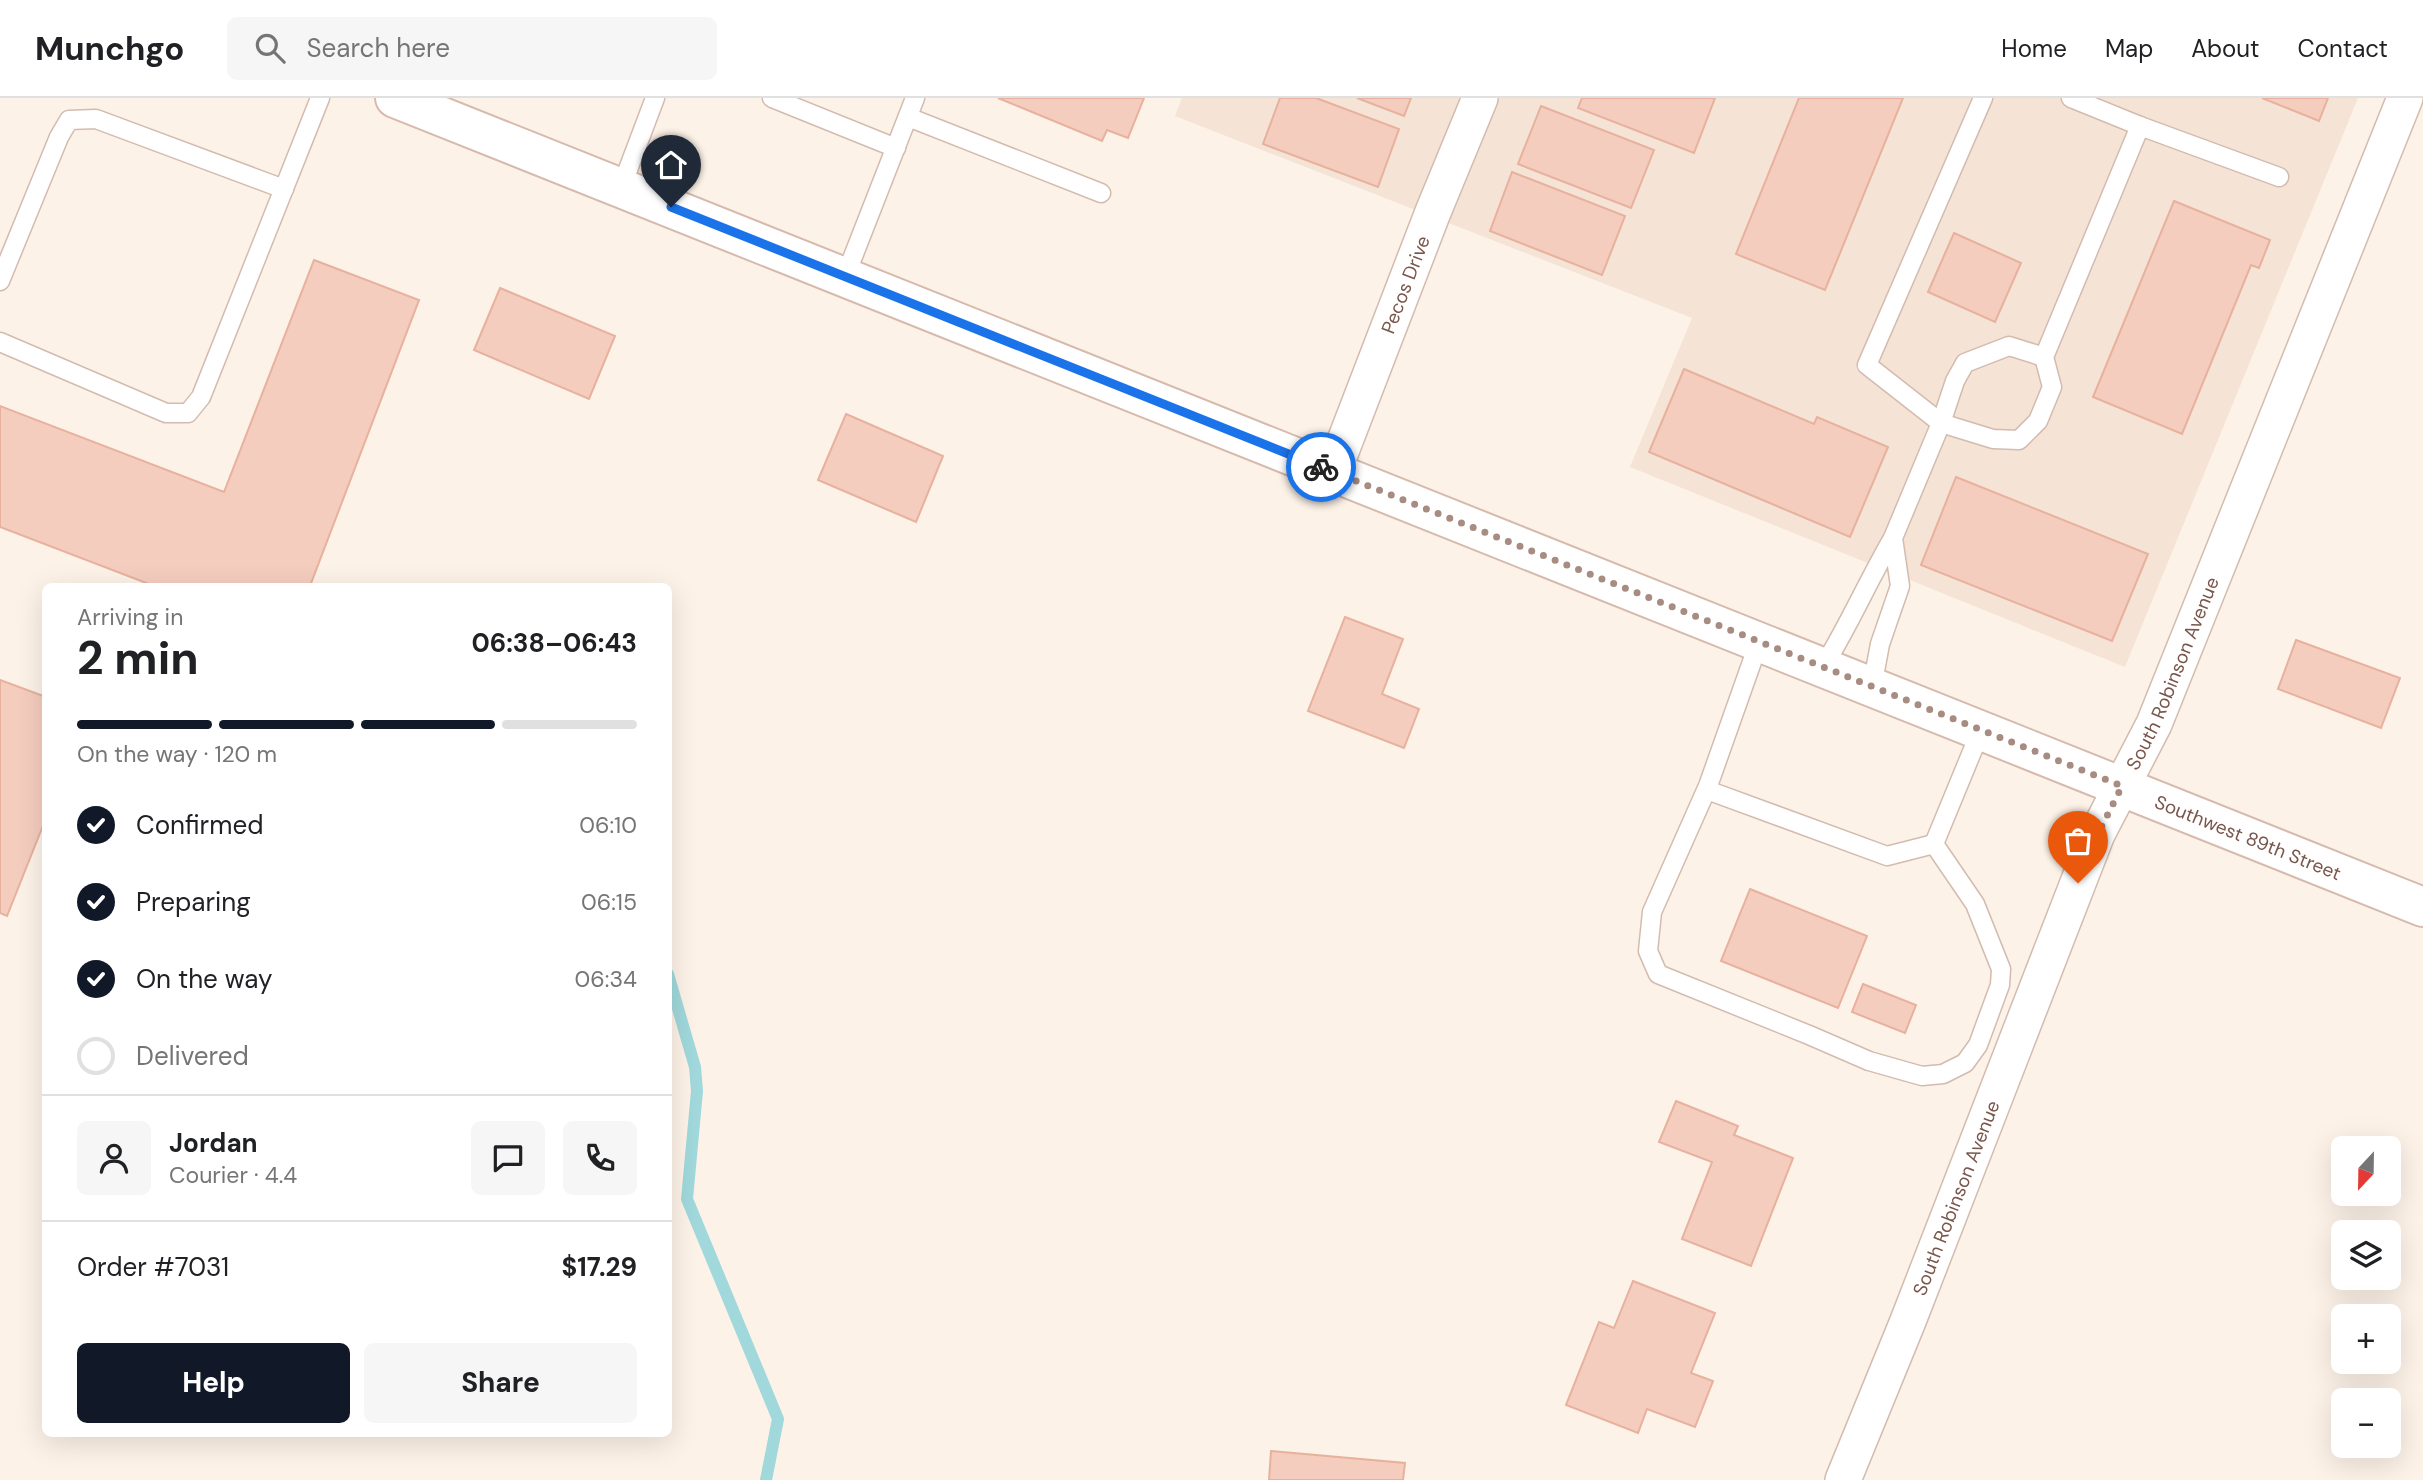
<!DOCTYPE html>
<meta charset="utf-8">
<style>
body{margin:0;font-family:"DM Sans",sans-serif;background:#f6f6f6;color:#202124;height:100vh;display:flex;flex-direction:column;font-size:26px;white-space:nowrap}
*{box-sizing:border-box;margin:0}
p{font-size:23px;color:#757577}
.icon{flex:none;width:38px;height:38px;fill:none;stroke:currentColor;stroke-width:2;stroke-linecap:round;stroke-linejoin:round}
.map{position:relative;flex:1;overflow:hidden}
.panel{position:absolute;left:42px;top:485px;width:630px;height:854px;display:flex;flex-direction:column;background:#fff;border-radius:10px;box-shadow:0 7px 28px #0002}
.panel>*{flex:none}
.needle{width:46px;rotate:202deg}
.controls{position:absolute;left:2331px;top:1038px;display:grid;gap:14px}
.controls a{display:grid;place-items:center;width:70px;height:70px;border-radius:10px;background:#fff;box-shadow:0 7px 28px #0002;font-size:35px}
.pin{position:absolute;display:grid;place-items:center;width:60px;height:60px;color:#fff;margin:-72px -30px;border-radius:50% 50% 50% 0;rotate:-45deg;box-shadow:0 0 7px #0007}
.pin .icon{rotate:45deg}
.courier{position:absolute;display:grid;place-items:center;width:70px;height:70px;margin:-35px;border:5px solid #1a73e8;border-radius:50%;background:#fff;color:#222;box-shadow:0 2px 9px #0007}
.summary em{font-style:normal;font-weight:700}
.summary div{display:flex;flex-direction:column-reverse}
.summary{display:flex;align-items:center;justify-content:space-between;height:119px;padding:0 35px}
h1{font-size:46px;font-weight:700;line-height:52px}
.bar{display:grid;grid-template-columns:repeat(4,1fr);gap:10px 7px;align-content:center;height:84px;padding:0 35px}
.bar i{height:9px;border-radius:5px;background:#e0e0e0}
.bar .selected{background:#111827}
.bar p{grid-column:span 4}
.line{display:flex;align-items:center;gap:18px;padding:0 35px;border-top:2px solid #e0e0e0}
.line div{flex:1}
.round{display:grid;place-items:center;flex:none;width:74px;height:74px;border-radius:10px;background:#f6f6f6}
ol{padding:0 35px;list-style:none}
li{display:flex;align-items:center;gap:21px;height:77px}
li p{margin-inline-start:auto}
li .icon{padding:7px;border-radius:50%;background:#111827;color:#fff;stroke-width:4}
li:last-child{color:#757577}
li i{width:38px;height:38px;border:4px solid #e0e0e0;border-radius:50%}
.button{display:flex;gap:14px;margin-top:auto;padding:14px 35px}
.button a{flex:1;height:80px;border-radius:10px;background:#111827;color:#fff;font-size:28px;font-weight:700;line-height:80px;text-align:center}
.button a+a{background:#f6f6f6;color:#202124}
header{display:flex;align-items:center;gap:42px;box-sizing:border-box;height:98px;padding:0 35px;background:#fff;border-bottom:2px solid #e0e0e0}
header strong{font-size:33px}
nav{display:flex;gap:38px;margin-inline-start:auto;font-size:24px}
.search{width:490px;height:63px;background:#f6f6f6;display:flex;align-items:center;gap:18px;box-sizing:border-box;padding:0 24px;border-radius:10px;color:#757577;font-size:26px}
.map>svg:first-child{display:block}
.residential{fill:#f5e3d5}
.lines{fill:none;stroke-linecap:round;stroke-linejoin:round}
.stream{stroke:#a0d8db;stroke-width:12}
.building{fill:#f4cdbe;stroke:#e7b19d;stroke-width:2}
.lane-casing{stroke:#d3bbaf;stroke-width:21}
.street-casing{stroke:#d3bbaf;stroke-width:38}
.secondary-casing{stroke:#d6baac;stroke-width:42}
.lane{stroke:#fff;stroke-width:18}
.street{stroke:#fff;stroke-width:35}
.secondary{stroke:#fff;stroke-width:38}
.done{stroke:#a78c81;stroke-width:7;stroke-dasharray:0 12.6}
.route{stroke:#1a73e8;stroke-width:9}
.labels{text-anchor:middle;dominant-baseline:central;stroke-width:5;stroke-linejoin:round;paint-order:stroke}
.street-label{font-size:19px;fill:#79554a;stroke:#fff7ef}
</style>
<header>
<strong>Munchgo</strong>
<div class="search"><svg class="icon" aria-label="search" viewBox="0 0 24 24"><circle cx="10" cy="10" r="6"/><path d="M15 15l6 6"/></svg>Search here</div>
<nav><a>Home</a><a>Map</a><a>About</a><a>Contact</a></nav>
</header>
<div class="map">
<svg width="2423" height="1382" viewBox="0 0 2423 1382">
<rect width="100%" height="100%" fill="#fdf2e7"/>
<path class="residential" d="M 1182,0 L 2358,0 L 2125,569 L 1630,369 L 1692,220 L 1175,18 Z"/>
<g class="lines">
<path class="stream" d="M 668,876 L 695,969 L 697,993 L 687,1101 L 778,1321 L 766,1382"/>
</g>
<g class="building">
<path d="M 998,0 L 1144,0 L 1128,40 L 1107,32 L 1102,43 Z"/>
<path d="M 1280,0 L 1316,0 L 1399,31 L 1378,89 L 1263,46 Z"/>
<path d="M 1357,0 L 1411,0 L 1404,18 Z"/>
<path d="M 1582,0 L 1715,0 L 1694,55 L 1578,10 Z"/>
<path d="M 1799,0 L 1903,0 L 1825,192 L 1736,156 Z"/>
<path d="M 2262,0 L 2328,0 L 2319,23 Z"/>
<path d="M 1541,8 L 1654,52 L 1631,110 L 1518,66 Z"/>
<path d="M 1512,74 L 1625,118 L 1602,177 L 1490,133 Z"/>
<path d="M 2174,103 L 2270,142 L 2259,170 L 2251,167 L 2182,336 L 2093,299 Z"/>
<path d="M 1954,135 L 2021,165 L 1995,224 L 1928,194 Z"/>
<path d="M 314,162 L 419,202 L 310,488 L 154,488 L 0,429 L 0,308 L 224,394 Z"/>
<path d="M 500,190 L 615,238 L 589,301 L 474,252 Z"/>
<path d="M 1684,271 L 1814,326 L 1817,319 L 1888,349 L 1850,439 L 1649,354 Z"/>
<path d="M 846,316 L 943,358 L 916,424 L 818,382 Z"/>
<path d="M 1956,379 L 2148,456 L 2112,543 L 1921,467 Z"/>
<path d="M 1345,519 L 1403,541 L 1382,596 L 1419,611 L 1404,650 L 1308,613 Z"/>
<path d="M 2296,542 L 2400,580 L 2381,630 L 2278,591 Z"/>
<path d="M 0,582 L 46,599 L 46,720 L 7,818 L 0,815 Z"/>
<path d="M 1750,791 L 1867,838 L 1838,910 L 1721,863 Z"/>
<path d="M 1863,886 L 1916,907 L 1905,935 L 1852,914 Z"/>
<path d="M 1676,1003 L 1738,1028 L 1734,1037 L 1793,1060 L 1751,1168 L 1682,1141 L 1712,1064 L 1659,1044 Z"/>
<path d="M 1633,1183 L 1715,1215 L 1691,1275 L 1713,1283 L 1695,1329 L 1647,1311 L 1638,1335 L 1566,1307 L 1599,1224 L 1614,1230 Z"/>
<path d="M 1271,1353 L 1405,1365 L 1403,1382 L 1269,1382 Z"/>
</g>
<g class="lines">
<g class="lane-casing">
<g id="lane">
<path d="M 772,0 L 896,50"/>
<path d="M 1983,0 L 1867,267 L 1941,325 L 1993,341 L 2019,342 L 2038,323 L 2052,289 L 2044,259 L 2140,28 L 2071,0"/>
<path d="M 908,19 L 1101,95"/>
<path d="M 2140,28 L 2279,79"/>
<path d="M 621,90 L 655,0"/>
<path d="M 845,179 L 915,0"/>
<path d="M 0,183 L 59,39 L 69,22 L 96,21 L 284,91"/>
<path d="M 0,244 L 166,315 L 188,315 L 201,299 L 320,0"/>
<path d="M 1893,440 L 1941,325 L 1955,283 L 1965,265 L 2009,248 L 2044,259"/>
<path d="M 1759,544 L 1708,688 L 1652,814 L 1648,853 L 1658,876 L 1809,937 L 1869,963 L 1922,978 L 1943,976 L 1965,965 L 1978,947 L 2000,887 L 2001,871 L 1975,806 L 1934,746 L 1981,632"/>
<path d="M 1823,569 C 1849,527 1868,483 1893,440 L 1900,488 L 1880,546 L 1872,589"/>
<path d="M 1707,692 L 1887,758 L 1934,746"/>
</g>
</g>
<g class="street-casing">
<g id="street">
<path id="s1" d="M 1333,374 L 1433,114 L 1480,0"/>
<path id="s2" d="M 1843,1382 L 1908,1223 L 2097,736 L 2154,626 L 2405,0"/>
</g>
</g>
<g class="secondary-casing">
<g id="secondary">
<path id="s3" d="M 395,0 L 2423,809"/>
</g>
</g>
<use href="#lane" class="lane"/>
<use href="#street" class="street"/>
<use href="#secondary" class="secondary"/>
</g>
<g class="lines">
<path class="done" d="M 1321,369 L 2122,688 L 2098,736 L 2078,785"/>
<path class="route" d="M 671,109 L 1321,369"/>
</g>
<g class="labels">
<g class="street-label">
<text stroke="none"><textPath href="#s1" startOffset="201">Pecos Drive</textPath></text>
<text stroke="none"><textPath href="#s2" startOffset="872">South Robinson Avenue</textPath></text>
<text stroke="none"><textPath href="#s3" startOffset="1995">Southwest 89th Street</textPath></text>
<text stroke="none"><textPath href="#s2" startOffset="304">South Robinson Avenue</textPath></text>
</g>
</g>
</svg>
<div class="controls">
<a><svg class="needle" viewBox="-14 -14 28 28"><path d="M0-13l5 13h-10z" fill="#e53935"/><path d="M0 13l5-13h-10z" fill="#757577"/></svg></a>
<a><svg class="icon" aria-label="layers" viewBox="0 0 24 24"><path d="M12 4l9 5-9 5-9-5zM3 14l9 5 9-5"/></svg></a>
<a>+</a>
<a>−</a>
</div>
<div class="pin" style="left:2078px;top:785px;background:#ea580c"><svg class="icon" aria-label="bag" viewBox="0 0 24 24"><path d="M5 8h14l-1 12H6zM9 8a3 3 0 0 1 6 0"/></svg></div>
<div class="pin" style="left:671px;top:109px;background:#1f2937"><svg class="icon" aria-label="home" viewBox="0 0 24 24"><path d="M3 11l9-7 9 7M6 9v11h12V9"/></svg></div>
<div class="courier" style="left:1321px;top:369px"><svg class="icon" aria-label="bike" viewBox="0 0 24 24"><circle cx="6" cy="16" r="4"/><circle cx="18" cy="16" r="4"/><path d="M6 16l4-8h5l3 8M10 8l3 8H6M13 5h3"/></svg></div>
<section class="panel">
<div class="summary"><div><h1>2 min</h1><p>Arriving in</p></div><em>06:38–06:43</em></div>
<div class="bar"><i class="selected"></i><i class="selected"></i><i class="selected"></i><i></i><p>On the way · 120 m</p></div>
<ol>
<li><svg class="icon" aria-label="check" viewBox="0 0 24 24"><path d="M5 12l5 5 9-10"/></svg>Confirmed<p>06:10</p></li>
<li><svg class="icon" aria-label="check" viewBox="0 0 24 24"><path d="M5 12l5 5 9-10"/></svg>Preparing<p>06:15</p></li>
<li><svg class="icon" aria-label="check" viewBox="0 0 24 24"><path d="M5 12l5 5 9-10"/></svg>On the way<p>06:34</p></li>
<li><i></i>Delivered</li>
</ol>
<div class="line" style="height:126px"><a class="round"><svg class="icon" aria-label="person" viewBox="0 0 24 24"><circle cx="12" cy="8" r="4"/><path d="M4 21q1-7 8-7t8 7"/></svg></a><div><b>Jordan</b><p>Courier · 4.4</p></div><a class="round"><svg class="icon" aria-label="chat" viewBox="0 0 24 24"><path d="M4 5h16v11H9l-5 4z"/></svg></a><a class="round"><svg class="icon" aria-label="phone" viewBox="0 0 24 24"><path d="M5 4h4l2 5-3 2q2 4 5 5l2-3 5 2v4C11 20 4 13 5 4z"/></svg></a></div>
<div class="line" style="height:91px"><div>Order #7031</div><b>$17.29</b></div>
<div class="button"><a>Help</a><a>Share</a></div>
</section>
</div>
